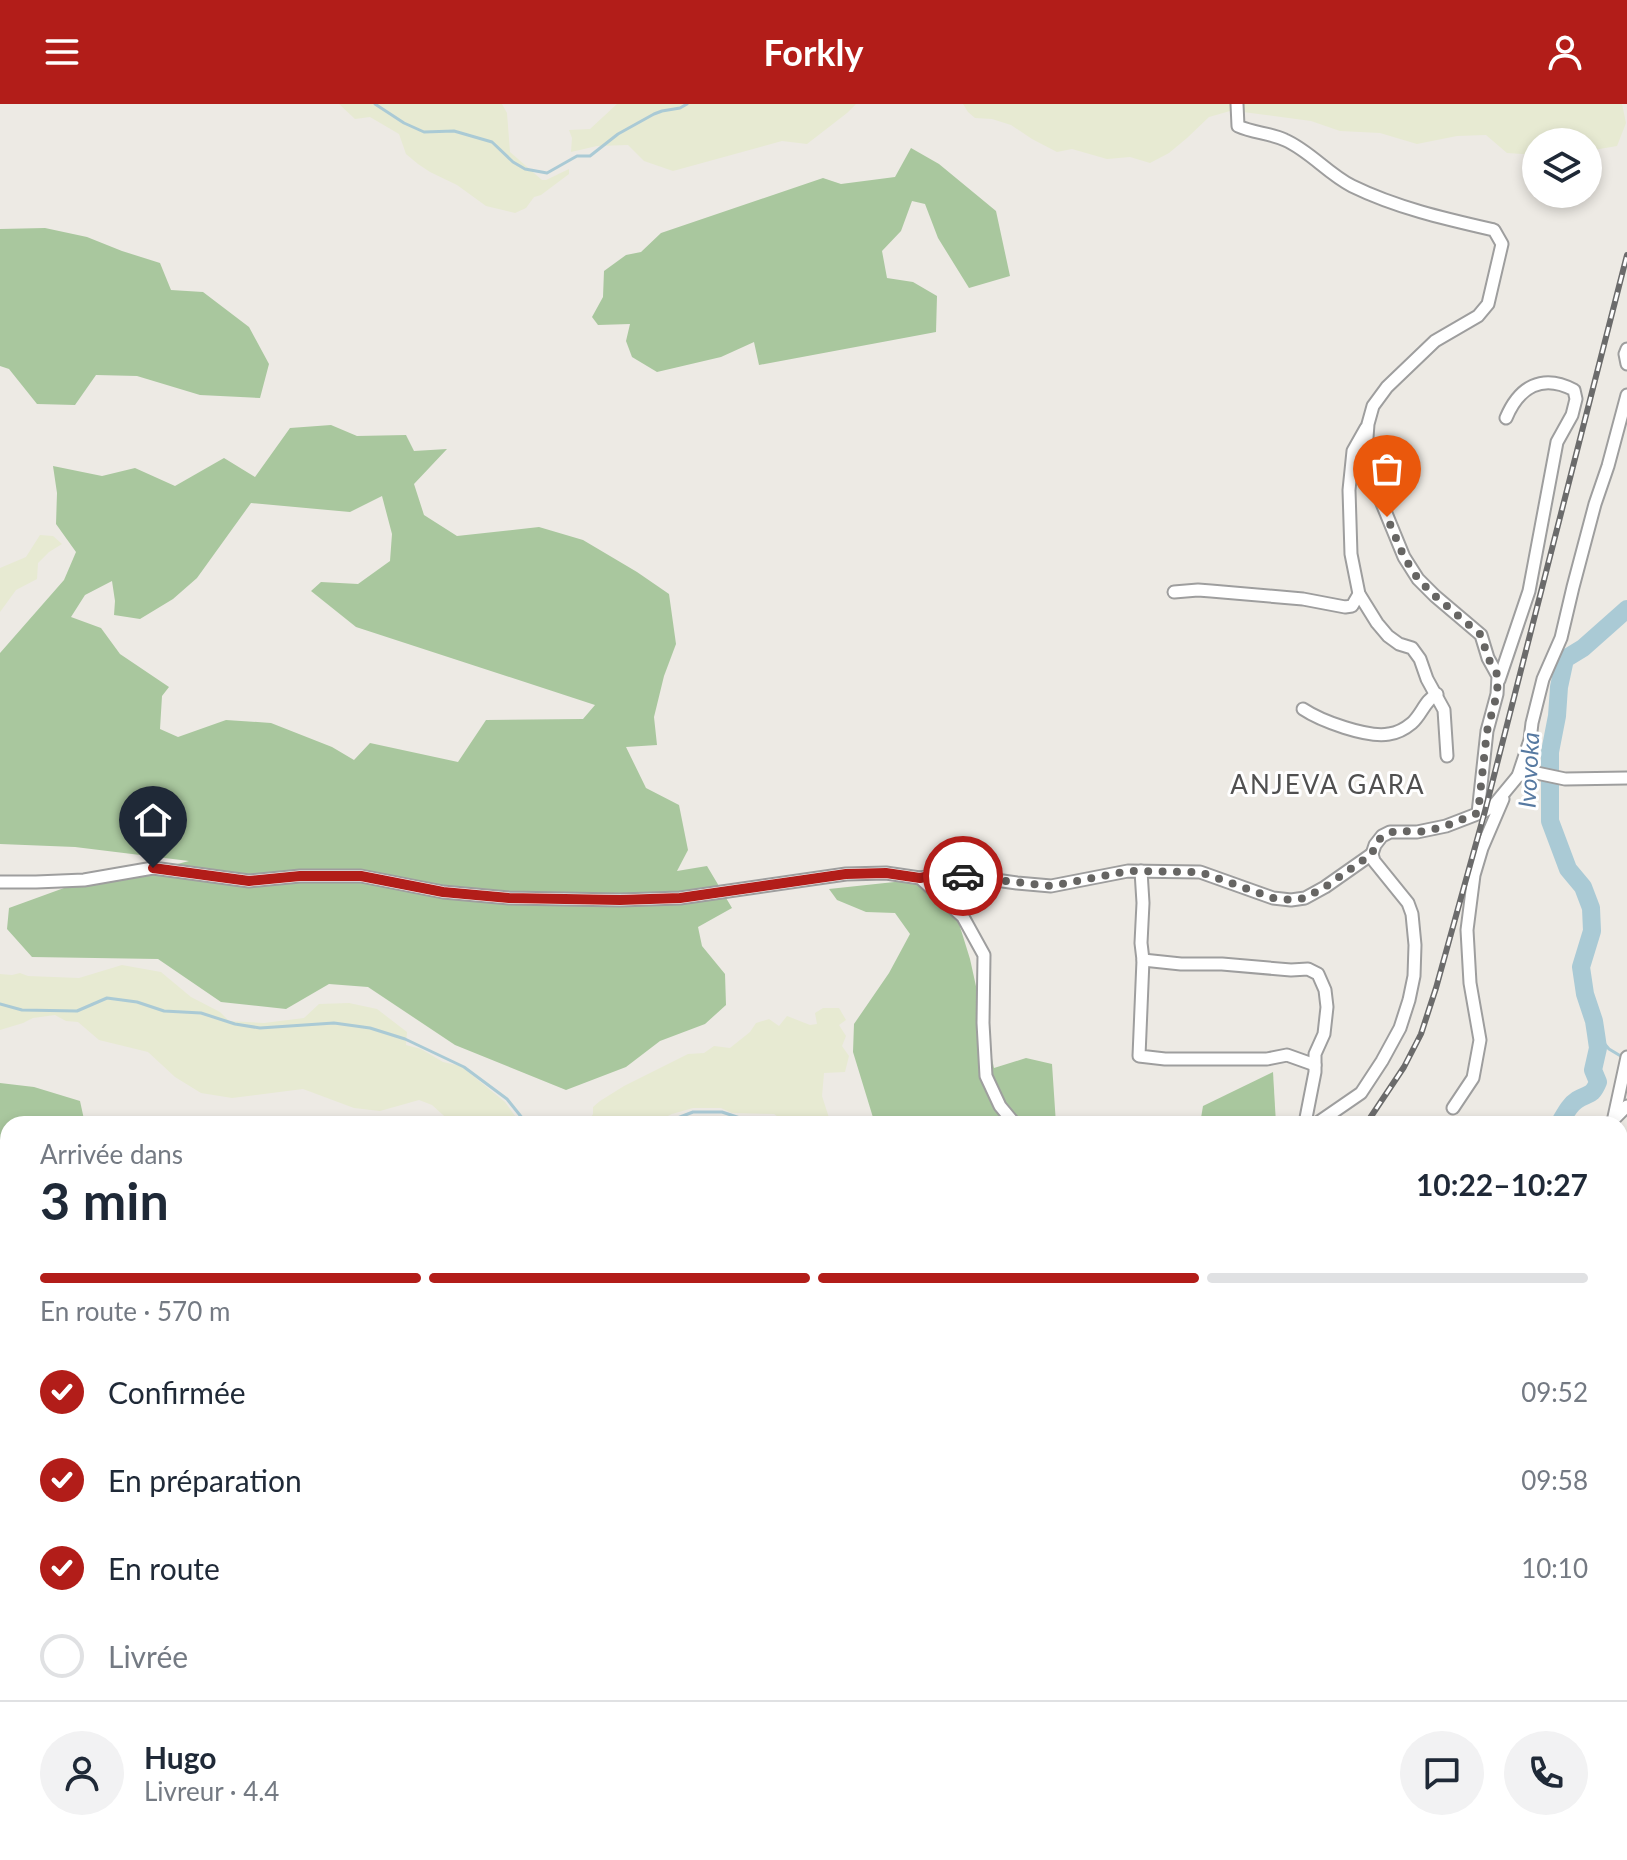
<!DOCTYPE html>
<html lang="fr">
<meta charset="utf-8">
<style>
body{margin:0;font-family:Lato,sans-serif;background:#f2f2f3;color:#1f2937;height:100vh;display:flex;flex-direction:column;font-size:30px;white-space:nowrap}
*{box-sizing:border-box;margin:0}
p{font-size:26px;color:#747a83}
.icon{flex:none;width:44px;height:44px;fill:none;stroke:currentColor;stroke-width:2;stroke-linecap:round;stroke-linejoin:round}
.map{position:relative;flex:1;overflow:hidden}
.sheet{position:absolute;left:0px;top:1012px;width:1628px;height:744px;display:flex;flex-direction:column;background:#fff;border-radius:24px 24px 0 0;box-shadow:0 4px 12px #0003}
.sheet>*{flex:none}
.controls{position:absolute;left:1522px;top:24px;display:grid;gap:16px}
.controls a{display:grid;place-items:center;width:80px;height:80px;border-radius:50%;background:#fff;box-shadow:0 4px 12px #0003;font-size:40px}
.pin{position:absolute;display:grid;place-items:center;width:68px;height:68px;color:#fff;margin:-82px -34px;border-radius:50% 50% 50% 0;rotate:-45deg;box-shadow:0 0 8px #0007}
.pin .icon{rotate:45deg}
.courier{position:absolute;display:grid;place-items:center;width:80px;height:80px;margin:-40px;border:6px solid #b21d19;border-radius:50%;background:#fff;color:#222;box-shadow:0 2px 10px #0007}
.headline em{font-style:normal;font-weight:700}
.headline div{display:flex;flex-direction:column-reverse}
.headline{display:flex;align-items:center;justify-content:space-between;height:136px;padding:0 40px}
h1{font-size:52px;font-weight:700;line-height:60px}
.bar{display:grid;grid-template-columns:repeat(4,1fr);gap:12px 8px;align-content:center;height:96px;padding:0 40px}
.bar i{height:10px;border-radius:6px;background:#e0e1e3}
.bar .on{background:#b21d19}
.bar p{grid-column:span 4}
.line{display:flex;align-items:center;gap:20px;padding:0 40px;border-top:2px solid #e0e1e3}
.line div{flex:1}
.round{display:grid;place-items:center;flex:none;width:84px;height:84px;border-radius:42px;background:#f2f2f3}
ol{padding:0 40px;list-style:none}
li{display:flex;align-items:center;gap:24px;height:88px}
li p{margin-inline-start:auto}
li .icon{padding:8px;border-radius:50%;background:#b21d19;color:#fff;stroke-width:4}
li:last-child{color:#747a83}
li i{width:44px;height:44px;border:4px solid #e0e1e3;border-radius:50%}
header{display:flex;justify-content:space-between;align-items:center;height:104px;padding:0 40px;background:#b21d19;color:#fff;font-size:36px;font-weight:700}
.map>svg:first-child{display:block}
.farmland{fill:#e7ead2}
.forest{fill:#a9c79e;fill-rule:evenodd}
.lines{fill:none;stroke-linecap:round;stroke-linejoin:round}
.stream{stroke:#aacad5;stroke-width:3}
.river{stroke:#aacad5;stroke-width:18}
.minor-casing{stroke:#9e9e9e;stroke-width:15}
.minor{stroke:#fff;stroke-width:11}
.rail-casing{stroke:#6b6b6b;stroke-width:6}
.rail{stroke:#fff;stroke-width:3;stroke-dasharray:9;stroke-linecap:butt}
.done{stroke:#666563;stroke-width:8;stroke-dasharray:0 14.4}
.route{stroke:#b21d19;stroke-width:10}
.labels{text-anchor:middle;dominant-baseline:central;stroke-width:6;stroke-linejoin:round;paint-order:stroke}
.water-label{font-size:24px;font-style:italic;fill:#5679a1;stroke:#fff}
.quarter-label{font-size:26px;letter-spacing:2px;fill:#505050;stroke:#fff}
</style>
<header><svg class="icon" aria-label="menu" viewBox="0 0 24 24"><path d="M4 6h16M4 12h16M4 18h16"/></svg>Forkly<svg class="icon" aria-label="person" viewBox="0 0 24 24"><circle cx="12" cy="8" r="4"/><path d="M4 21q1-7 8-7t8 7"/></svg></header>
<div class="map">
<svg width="1627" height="1756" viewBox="0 0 1627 1756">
<rect width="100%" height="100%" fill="#edeae4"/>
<g class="farmland">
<path d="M 339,0 L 502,0 L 507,9 L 510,48 L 542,76 L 546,76 L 569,65 L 569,70 L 541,91 L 534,93 L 526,104 L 515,109 L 486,102 L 457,81 L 430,68 L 418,60 L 406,50 L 399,30 L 370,13 L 355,15 Z"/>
<path d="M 617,0 L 856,0 L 847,9 L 807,40 L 782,37 L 673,67 L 644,57 L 628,41 L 597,42 L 571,48 L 572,34 L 569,26 L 590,25 Z"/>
<path d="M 963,0 L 1231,0 L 1230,7 L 1209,13 L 1187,34 L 1169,49 L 1150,59 L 1130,53 L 1107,55 L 1072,45 L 1057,48 L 1032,35 L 1011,21 L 992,15 L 975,14 L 968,8 Z"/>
<path d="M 1241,0 L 1622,0 L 1626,19 L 1617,42 L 1588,47 L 1588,38 L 1536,38 L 1536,51 L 1507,49 L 1486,31 L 1457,32 L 1417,40 L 1380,29 L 1340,27 L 1311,17 L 1243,8 Z"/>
<path d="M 40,431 L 53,432 L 62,440 L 49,448 L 38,459 L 37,475 L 16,486 L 0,508 L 0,464 L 26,453 Z"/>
<path d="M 122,861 L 161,868 L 191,893 L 220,908 L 229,917 L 264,919 L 304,914 L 319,900 L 349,899 L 377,905 L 407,928 L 406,941 L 421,945 L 443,958 L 461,962 L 505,998 L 521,1020 L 453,1020 L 432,1001 L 419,996 L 380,1007 L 354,1004 L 303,985 L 232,994 L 201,989 L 175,973 L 148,948 L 99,936 L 78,918 L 66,917 L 55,911 L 33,914 L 23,919 L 0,926 L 0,870 L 12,871 L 20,869 L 28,872 L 79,874 Z"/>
<path d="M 823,904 L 839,904 L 846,916 L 839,921 L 846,932 L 842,942 L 849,952 L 845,968 L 824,969 L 822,992 L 831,1020 L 788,1020 L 774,1010 L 732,1009 L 721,1004 L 693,1004 L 672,1010 L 651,1020 L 587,1020 L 593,1010 L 593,1003 L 600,997 L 624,982 L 688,950 L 704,949 L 714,942 L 730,944 L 750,928 L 756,919 L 769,915 L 779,922 L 787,912 L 810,921 L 817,920 L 815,909 Z"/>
<path d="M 722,1013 L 733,1020 L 674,1020 L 700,1015 Z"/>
<path d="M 748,1748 L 799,1748 L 797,1756 L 746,1756 Z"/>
<path d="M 1018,1748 L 1050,1748 L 1053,1756 L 1015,1756 Z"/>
<path d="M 1173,1748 L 1257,1748 L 1255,1756 L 1172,1756 Z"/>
</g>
<g class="forest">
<path d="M 911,44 L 939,60 L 996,107 L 1010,172 L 969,184 L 938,134 L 925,100 L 912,97 L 901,127 L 882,147 L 887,174 L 913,178 L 937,192 L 936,228 L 759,261 L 754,238 L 721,253 L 657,268 L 632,253 L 626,237 L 630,220 L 598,221 L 592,213 L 603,193 L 604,167 L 626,151 L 641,148 L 661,129 L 823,74 L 841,80 L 895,73 Z"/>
<path d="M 45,124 L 87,133 L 122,147 L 160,159 L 171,186 L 203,188 L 249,223 L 269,260 L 260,294 L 200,291 L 137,272 L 96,271 L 75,301 L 37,300 L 9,265 L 0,262 L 0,125 Z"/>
<path d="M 331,321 L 357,332 L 406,331 L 414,347 L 447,345 L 414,380 L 424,411 L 457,432 L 539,423 L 583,436 L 637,468 L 669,490 L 676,540 L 664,572 L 654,613 L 657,641 L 626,643 L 646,684 L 679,701 L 688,746 L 677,767 L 707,762 L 732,804 L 698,823 L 702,842 L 725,870 L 726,901 L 705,920 L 660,937 L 626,963 L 566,986 L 455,941 L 368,883 L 329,880 L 286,905 L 221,898 L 158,855 L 32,853 L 7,825 L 9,804 L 64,784 L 150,767 L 189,757 L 75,743 L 0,740 L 0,549 L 64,476 L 76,448 L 56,420 L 57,389 L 53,362 L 102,372 L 135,364 L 175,382 L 224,354 L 255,373 L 290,324 ZM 382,392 L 392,430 L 390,457 L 358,480 L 321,478 L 311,487 L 356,523 L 595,601 L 583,615 L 486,616 L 458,658 L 370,639 L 354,656 L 332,643 L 271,619 L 226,616 L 178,633 L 160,625 L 162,592 L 169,583 L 120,550 L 101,524 L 71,513 L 85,491 L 112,477 L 115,497 L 114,511 L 140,515 L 173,495 L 197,474 L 251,399 L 350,408 Z"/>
<path d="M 913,776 L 957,813 L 970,855 L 994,964 L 1026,954 L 1052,960 L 1056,1020 L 875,1020 L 853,948 L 854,920 L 889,869 L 910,830 L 895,809 L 866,808 L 837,796 L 829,785 Z"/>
<path d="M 1273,968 L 1276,1020 L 1200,1020 L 1203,1002 Z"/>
<path d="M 0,979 L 34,983 L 80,997 L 85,1020 L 8,1020 L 8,1635 L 3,1640 L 8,1644 L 8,1748 L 74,1748 L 47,1756 L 0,1756 Z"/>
</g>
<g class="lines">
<g class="stream">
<path d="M 375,0 L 404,19 L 424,28 L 454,27 L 492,38 L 513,58 L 525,65 L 547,69 L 577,52 L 590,52 L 618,30 L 654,10 L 662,7 L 680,4 L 687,0"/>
<path d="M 0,900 L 22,906 L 77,907 L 107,894 L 137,898 L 164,907 L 201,909 L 235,920 L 260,924 L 334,919 L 370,924 L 405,935 L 464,963 L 507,995 L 527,1020"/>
<path d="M 1596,930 L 1609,945 L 1624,954"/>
<path d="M 662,1020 L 693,1008 L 722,1008 L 743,1015 L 774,1014 L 779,1020"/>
</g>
<g class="river">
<path d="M 1559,1020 C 1564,1012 1569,1001 1577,996 C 1588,989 1592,993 1598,978 L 1593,966 L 1598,944 L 1596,930 L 1594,917 L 1585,890 L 1581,863 L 1592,827 L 1591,804 L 1583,783 L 1568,765 L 1550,717 L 1550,648 L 1557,612 L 1559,583 L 1565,555 L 1583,544 L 1627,505"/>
<path d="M 803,1756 L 805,1748"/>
</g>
<g class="minor-casing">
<g id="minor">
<path d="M 1237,0 L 1238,22 C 1253,29 1270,29 1285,36 C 1310,47 1328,70 1352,82 C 1397,104 1446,115 1494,126 L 1502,140 L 1488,200 L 1478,212 L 1435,237 L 1387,283 L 1373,302 L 1368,320 L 1366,347 L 1374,380 L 1404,453 L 1418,475 L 1435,492 L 1481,531 L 1488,554 L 1498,572 L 1497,590 L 1487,627 L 1478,709"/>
<path d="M 1627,245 L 1625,250 L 1627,260"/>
<path d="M 1366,324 L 1353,347 L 1349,386 L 1351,450 L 1359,490 L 1377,519 L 1388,532 L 1399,540 L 1412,544 L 1420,555 L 1427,575 L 1444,606 L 1447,652"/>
<path d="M 1174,488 L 1198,486 L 1211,487 L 1303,495 L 1345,503 L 1352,502 L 1359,490"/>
<path d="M 1499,576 L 1529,487 L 1557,338 L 1572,311 L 1576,295 L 1574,286 C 1542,269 1519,283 1506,314"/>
<path d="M 1303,605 C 1321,617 1367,634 1389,630 C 1397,629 1406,624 1412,619 C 1422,610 1425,596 1437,590"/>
<path d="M 1518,672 L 1530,636 L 1532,619 L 1543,575 L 1561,534 L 1573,483 L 1595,400 L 1608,362 L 1627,291"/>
<path d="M 1141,767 L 1143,799 L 1141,839 L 1143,856 L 1139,952 L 1165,955 L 1267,955 L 1287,951 L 1315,961"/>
<path d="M 920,774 L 945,769 L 956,773 L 967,772 L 1017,779 L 1051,782 L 1128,767 L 1200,768 L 1273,794 L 1291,796 L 1305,794 L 1325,783 L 1372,750"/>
<path d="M 0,778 L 36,778 L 84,776 L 153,764 L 249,777 L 300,772 L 361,772 L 443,788 L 509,794 L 620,796 L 680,794 L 846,770 L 886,769 L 920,774 L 963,813 L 984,851 L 983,919 L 986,972 L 1000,1002 L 1015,1020"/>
<path d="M 1143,856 L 1181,860 L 1222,860 L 1291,866 L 1308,865 L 1318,870 L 1325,886 L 1327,903 L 1324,930 L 1315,950 L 1315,968 L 1305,1019"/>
<path d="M 1453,1004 L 1473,974 L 1480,936 L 1470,879 L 1467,826 L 1474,771 L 1482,744 L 1503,695"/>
<path d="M 1614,1013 L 1627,953"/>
<path d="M 1613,1016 L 1627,1002"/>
<path d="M 1316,1020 L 1361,989 L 1382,957 L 1400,924 L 1409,896 L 1414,872 L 1415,841 L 1412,810 L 1408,799 L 1374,757 L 1372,750 L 1375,741 L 1382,732 L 1390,728 L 1417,728 L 1446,722 L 1485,707 L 1494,701 L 1518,672 L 1532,668 L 1565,675 L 1627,674"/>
<path d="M 0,1166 L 8,1181"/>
<path d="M 0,1204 L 8,1211"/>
<path d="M 1131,1748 L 1131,1756"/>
<path d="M 1143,1756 L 1145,1748"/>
</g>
</g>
<use href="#minor" class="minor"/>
<g class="rail-casing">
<g id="rail">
<path d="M 1366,1020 L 1404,963 L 1421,930 L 1436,884 L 1485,707 L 1627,151"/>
<path d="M 852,1756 L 855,1748"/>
</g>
</g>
<use href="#rail" class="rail"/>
</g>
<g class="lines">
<path class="done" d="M 963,772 L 1051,782 L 1128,767 L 1200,768 L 1273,794 L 1291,796 L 1305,794 L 1325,783 L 1372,750 C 1375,741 1378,734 1387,730 C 1397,725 1407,728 1418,728 C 1439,726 1458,717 1478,709 L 1487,627 L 1497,590 L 1498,572 L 1488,554 L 1481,531 L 1435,492 L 1418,475 L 1404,453 L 1387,413"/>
<path class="route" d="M 153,764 L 249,777 L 300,772 L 361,772 L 443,788 L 509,794 L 620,796 L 680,794 L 846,770 L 886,769 L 920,774 L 945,769 L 956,773 L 963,772"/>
</g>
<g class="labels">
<g class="water-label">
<text transform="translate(1528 666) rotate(-87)">Ivovoka</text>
</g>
<g class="quarter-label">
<text x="1328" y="680">ANJEVA GARA</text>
</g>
</g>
</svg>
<div class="controls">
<a><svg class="icon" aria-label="layers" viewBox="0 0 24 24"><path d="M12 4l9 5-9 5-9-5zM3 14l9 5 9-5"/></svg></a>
</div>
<div class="pin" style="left:1387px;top:413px;background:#ea580c"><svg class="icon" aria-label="bag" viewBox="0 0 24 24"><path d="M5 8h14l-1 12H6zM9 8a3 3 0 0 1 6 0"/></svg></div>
<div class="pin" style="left:153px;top:764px;background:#1f2937"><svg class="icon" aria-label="home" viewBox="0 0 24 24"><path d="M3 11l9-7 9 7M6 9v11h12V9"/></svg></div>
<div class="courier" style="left:963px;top:772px"><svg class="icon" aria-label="car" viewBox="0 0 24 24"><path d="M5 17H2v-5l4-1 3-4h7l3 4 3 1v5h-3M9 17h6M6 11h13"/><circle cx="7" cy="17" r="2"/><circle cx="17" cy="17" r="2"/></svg></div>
<section class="sheet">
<div class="headline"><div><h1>3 min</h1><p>Arrivée dans</p></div><em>10:22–10:27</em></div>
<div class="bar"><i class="on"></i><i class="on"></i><i class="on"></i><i></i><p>En route · 570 m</p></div>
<ol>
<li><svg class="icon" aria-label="check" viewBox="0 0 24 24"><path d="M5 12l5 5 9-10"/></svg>Confirmée<p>09:52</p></li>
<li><svg class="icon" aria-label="check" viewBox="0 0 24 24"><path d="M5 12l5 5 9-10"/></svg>En préparation<p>09:58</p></li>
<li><svg class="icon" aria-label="check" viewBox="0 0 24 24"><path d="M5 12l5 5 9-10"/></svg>En route<p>10:10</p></li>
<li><i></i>Livrée</li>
</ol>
<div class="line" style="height:144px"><a class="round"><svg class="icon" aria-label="person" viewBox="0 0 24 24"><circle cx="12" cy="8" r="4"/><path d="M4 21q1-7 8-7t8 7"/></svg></a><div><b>Hugo</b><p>Livreur · 4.4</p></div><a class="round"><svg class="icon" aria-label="chat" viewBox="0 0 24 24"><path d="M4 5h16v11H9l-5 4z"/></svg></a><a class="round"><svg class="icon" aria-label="phone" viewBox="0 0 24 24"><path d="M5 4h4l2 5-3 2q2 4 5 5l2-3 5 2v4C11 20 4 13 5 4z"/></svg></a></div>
</section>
</div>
